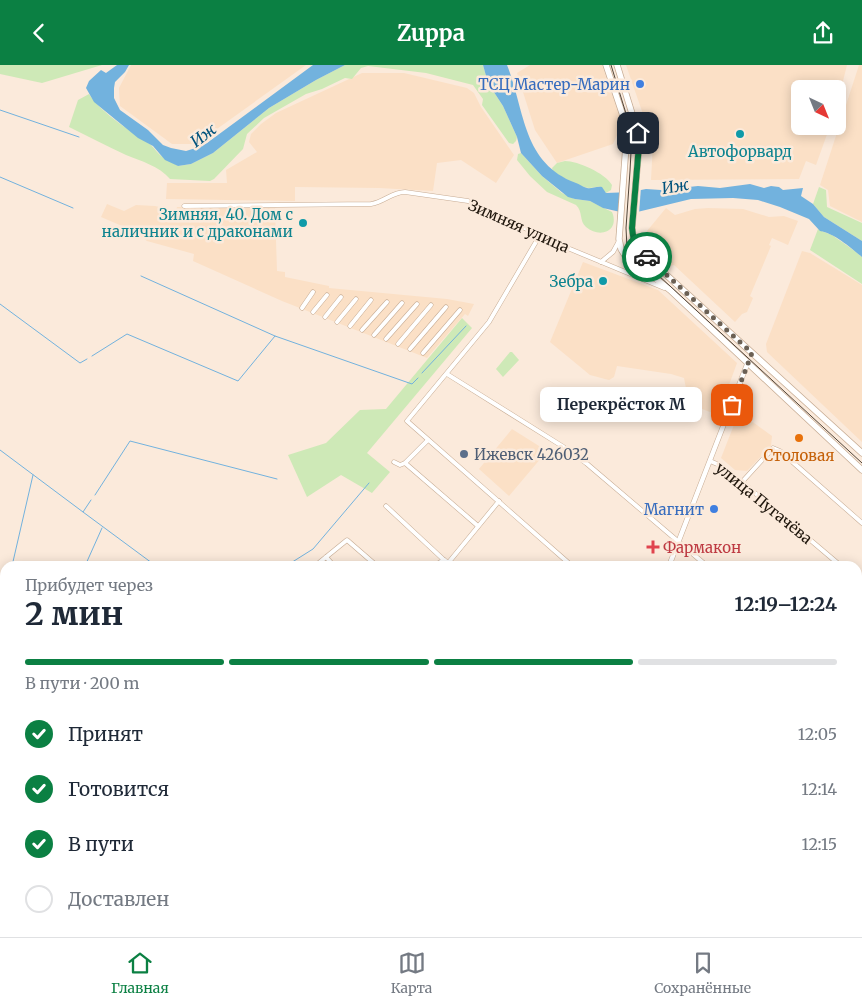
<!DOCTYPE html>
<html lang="ru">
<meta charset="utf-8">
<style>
body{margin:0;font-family:Merriweather,serif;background:#f6f6f7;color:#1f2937;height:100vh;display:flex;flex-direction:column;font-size:19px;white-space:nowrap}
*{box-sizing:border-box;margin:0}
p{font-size:16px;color:#747a83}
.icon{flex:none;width:28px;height:28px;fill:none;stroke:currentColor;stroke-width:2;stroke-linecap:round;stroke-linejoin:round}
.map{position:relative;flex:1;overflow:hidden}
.details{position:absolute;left:0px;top:496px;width:862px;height:376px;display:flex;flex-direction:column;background:#fff;border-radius:15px 15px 0 0;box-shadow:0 2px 12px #0003}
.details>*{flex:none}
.needle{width:32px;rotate:137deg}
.buttons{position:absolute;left:791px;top:15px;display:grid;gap:10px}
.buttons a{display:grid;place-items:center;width:55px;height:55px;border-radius:8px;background:#fff;box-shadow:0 2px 12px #0003;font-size:25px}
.pin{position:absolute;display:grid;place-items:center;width:42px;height:42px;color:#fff;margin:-21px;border-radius:10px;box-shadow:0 2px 8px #0006}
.courier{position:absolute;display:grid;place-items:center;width:50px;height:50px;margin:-25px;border:4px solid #0b8043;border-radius:50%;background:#fff;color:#222;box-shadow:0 1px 6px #0007}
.bubble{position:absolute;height:35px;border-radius:8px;background:#fff;box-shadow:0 2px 12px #0003;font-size:16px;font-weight:700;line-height:35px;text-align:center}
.overview em{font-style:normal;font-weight:700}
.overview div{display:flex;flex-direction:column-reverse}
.overview{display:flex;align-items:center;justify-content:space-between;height:85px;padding:0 25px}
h1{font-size:32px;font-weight:700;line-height:38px}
.bar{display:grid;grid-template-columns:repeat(4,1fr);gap:8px 5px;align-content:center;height:60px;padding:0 25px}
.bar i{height:6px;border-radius:4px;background:#e0e1e3}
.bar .active{background:#0b8043}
.bar p{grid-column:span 4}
ol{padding:0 25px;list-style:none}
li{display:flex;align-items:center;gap:15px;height:55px}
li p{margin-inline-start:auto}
li .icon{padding:5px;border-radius:50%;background:#0b8043;color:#fff;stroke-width:4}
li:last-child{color:#747a83}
li i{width:28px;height:28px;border:2px solid #e0e1e3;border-radius:50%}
header{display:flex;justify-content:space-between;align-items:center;height:65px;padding:0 25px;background:#0b8043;color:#fff;font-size:22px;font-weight:700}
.dock{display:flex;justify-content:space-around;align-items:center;height:70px;border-top:1px solid #e0e1e3;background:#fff;font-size:14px;color:#747a83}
.dock a{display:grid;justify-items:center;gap:2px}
.dock .active{color:#0b8043}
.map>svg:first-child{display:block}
.built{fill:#fbe0c6}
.green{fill:#cee9b7}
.water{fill:#72b2de}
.pier{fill:#fbeadb}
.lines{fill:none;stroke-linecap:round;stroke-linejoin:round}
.stream{stroke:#72b2de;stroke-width:1}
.minor-casing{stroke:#c7ac94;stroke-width:5}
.tertiary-casing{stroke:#c7ac94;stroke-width:5.5}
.primary-casing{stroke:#c7ac94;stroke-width:7}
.minor{stroke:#fff;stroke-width:4}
.tertiary{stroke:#fff;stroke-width:4.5}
.primary{stroke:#fff;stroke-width:5.5}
.tram{stroke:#50453a;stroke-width:1}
.rail-casing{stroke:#50453a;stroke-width:3}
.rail{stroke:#fbeadb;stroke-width:1;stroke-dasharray:4;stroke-linecap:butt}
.done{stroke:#6b6054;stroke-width:5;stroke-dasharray:0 9}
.route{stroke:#0b8043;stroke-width:6}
.shop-dot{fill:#3f7fe0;stroke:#fbeadb;stroke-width:2}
.culture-dot{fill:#0f9aa8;stroke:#fbeadb;stroke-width:2}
.food-dot{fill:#e8710a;stroke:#fbeadb;stroke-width:2}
.service-dot{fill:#5c6f8a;stroke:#fbeadb;stroke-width:2}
.health-dot{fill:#e0444e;stroke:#fbeadb;stroke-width:2}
.labels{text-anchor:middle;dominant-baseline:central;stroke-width:5;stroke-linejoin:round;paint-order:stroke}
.shop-label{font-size:15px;fill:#366cbe;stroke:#fbeadb;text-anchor:end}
.culture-label{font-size:15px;fill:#0d838f;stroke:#fbeadb;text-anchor:end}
.street-label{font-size:15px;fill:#1e150b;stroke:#fbeadb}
.service-label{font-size:15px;fill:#4e5e75;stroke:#fbeadb;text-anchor:start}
.food-label{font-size:15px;fill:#c56008;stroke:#fbeadb}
.health-label{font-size:15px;fill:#be3a42;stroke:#fbeadb;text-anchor:start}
.water-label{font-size:16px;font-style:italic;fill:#00527c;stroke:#fbeadb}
</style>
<header><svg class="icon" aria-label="back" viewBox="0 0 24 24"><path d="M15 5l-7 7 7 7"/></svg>Zuppa<svg class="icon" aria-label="share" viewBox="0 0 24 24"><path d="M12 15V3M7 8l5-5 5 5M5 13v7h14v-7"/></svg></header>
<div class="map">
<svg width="862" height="872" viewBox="0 0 862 872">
<rect width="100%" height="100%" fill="#fbeadb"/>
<g class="built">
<path d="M 131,0 L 306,0 L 196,79 L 172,79 L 120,41 L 119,23 Z"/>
<path d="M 530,0 L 602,0 L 622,59 L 613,79 L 557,98 L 535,65 L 517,8 Z"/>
<path d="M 626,0 L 847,0 L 838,36 L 838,24 L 800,24 L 800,61 L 830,61 L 816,100 L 806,96 L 799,114 L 651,115 L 653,78 Z"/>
<path d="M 859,0 L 862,0 L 862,157 L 830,141 L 828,125 L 820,120 Z"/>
<path d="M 362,8 L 404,8 L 467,23 L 474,28 L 481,42 L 514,90 L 496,118 L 461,95 L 437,98 L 433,126 L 379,123 L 295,122 L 295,136 L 166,134 L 167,118 L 227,118 L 226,105 L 257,87 L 249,77 L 251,69 L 261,59 L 276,48 Z"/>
<path d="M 107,139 L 124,146 L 136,140 L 155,141 L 176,146 L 177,142 L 275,143 L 277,206 L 285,207 L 285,212 L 329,221 L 329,223 L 447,234 L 474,239 L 468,251 L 465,249 L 427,293 L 282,236 L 193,196 L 194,189 L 147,176 L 140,171 L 128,169 L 129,164 L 101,152 Z"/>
<path d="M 666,143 L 675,150 L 695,144 L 708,143 L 743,144 L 769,152 L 784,151 L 798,156 L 788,180 L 772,173 L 769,180 L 771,181 L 750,231 L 753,233 L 747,247 L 742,249 L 735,257 L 674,200 L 670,201 L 649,181 L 647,166 Z"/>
<path d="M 802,186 L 810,188 L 862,220 L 862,377 L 767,287 L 766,279 Z"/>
<path d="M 583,197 L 658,225 L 737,298 L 718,350 L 689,339 L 684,313 L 671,309 L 617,301 L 614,312 L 609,315 L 605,314 L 590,310 L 550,277 Z"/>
<path d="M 739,347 L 772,371 L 771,381 L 747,406 L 735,405 L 721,393 Z"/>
<path d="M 512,364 L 547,386 L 509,431 L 479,404 Z"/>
</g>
<g class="green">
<path d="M 0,0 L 102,0 L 42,18 L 0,9 Z"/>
<path d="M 345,0 L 483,0 L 488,18 L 503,41 L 517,72 L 516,76 L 513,79 L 509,78 L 482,40 L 483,34 L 473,20 L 426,8 L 368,1 L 361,3 L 352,14 L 345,13 L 322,24 L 306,29 L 264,53 L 247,69 L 243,84 L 214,114 L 210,116 L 170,114 C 159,101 141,96 126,90 C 106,81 88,71 69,62 L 78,35 L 89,29 C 102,49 131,66 151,80 C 154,83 156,86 159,89 C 164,94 172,97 178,101 L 191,99 L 213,88 L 269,43 L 316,15 Z"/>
<path d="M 521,88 L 542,111 L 562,128 L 575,134 L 590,136 L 612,147 C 620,166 600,174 586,162 C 579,156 583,146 576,140 L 547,127 L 530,111 L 517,95 L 518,89 Z"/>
<path d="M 565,96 C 578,96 605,108 612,120 L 611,125 L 606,128 L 601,122 C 596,121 594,123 589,123 C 582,123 559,111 553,106 L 552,103 L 557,98 Z"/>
<path d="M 819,122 L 826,125 L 827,142 L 862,158 L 862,176 L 824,152 L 813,139 Z"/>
<path d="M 818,164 C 824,168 831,168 836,173 C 845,179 854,185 862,192 L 862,219 L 810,185 Z"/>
<path d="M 462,253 L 472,263 L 367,388 L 390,407 L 372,428 L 341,410 L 307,432 L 288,390 L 326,378 L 360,345 L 386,344 Z"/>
<path d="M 510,287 L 512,287 L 519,295 L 503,312 L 496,304 Z"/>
</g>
<g class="water">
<path d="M 117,0 L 129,0 L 125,7 L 115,17 L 114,23 L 114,33 L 120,45 L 148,65 L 163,80 L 171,83 L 186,86 L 199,82 L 207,78 L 313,0 L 345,0 L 316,15 L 269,43 L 213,88 L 191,99 L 178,101 L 165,95 L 153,81 L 138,73 L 94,37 L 86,23 L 89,16 L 101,5 L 106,8 Z"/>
<path d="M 483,0 L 507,0 C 525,45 522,98 576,118 C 579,119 583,122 587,123 C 592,124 596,121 602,122 L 606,128 L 631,127 L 646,124 L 661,125 L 698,121 L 720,123 L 750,119 L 764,123 L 771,121 L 779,122 L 783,125 L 803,123 L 801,131 L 813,139 L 824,152 L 862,176 L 862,192 C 851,183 834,168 820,166 L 809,154 L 780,142 L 758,135 L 733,133 L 691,134 L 629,149 L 603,143 L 590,136 L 575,134 L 568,132 L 542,111 L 521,88 L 517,72 L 503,41 L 488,18 Z"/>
</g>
<path class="pier" d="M 641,122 L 639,149 L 629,152 L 618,149 L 620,126 Z"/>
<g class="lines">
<g class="stream">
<path d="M 0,45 L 79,72"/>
<path d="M 0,112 L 73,143"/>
<path d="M 141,211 L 275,271"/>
<path d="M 0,239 L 80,298 L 87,294"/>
<path d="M 92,291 L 127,269 L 238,316 L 275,271 L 412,319 L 418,313"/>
<path d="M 422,308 L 466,261"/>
<path d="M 0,385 L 83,447 L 91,435"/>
<path d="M 95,430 L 130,376 L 277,414"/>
<path d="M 83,447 L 156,501"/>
<path d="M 12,501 L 33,410"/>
<path d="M 85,501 L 102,463"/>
<path d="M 286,501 L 313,484 L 369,418"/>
<path d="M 0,550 L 5,529"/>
<path d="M 0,715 L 5,700"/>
<path d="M 858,794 L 862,792"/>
<path d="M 0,860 L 5,855"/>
<path d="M 723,872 L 730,868"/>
</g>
<g class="minor-casing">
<g id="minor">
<path d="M 184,141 L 371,139 C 384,137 392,127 405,127 L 468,136 L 558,179 L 664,223"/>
<path d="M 540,170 L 489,257 L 407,356 L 572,501"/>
<path d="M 601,197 L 613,187 L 619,176"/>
<path d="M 302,243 L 313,227"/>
<path d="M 313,247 L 327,230"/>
<path d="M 325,252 L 341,232"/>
<path d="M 337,257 L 356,234"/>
<path d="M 350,261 L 371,235"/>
<path d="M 362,265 L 387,237"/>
<path d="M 374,270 L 402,238"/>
<path d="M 386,274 L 417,239"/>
<path d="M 398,279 L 431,240"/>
<path d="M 410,284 L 446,242"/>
<path d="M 423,288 L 460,245"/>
<path d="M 447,309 L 562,381 L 586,398 L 707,501"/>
<path d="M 710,396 L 717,399 L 742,417 L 841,501"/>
<path d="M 394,397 L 400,400 L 405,398 L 428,375"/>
<path d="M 405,398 L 478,461"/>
<path d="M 742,417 L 773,383 L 780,386 L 862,458"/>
<path d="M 386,441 L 444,495 L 453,501"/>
<path d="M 326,492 L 334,501"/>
<path d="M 449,497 L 499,436"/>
<path d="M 315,501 L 347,475 L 377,501"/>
<path d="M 434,501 L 444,495"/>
<path d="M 858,517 L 862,521"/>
<path d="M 858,611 L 862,605"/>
<path d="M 858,635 L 862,639"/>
<path d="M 858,819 L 862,823"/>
<path d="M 36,868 L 42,872"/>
<path d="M 100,868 L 106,872"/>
<path d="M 163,868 L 170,872"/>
<path d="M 233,868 L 239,872"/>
<path d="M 304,868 L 310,872"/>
<path d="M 372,868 L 378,872"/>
<path d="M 434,868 L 439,872"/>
<path d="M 491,868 L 497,872"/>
<path d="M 620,868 L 625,872"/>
<path d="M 754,868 L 760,872"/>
<path d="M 836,868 L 842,872"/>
<path d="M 355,872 L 360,868"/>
<path d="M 499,872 L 503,868"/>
<path d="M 634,872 L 638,868"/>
</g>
</g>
<g class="tertiary-casing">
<g id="tertiary">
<path d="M 669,501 L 748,297"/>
<path d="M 858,748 L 862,751"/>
<path d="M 858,781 L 862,777"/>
<path d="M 697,872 L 705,868"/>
</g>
</g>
<g class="primary-casing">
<g id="primary">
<path d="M 606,0 L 625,57 L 627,67 L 619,174 L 621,184 L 626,192 L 632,198 L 656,214 L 670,225 L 862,405"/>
<path d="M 617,0 L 638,68 L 639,80 L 632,163 L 634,177 L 639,185 L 862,388"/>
</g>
</g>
<use href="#minor" class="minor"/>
<use href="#tertiary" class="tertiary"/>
<use href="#primary" class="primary"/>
<path class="tram" d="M 611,0 L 632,68 L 630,106 L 626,163 L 627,183 L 631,189 L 637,195 L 658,210 L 862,398"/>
<g class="rail-casing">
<g id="rail">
<path d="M 858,788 L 862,786"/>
<path d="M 708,872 L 716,868"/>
</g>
</g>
<use href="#rail" class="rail"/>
</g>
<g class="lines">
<path class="done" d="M 647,192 L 752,288 L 732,340"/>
<path class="route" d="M 638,68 L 639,80 L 632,163 L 634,177 L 647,192"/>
</g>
<g class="shop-dot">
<circle cx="640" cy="19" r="5"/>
<circle cx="714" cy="444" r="5"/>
</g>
<g class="culture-dot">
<circle cx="740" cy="69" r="5"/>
<circle cx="303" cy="158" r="5"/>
<circle cx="603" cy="216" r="5"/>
</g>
<circle class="food-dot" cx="799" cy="373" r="5"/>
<circle class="service-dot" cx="464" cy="389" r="5"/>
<path class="health-dot" d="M650.5 474.5h5v5h5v5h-5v5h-5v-5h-5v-5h5z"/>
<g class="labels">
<g class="shop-label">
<text x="630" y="19">ТСЦ Мастер-Марин</text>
<text x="704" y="444">Магнит</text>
</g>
<g class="culture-label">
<text x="740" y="86" text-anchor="middle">Автофорвард</text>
<text x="293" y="149">Зимняя, 40. Дом с<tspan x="293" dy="17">наличник и с драконами</tspan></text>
<text x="593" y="216">Зебра</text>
</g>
<g class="street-label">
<text transform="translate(519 161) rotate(24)">Зимняя улица</text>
<text transform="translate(764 438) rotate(39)">улица Пугачёва</text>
</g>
<g class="service-label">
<text x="474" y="389">Ижевск 426032</text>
</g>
<g class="food-label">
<text x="799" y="390">Столовая</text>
</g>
<g class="health-label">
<text x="663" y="482">Фармакон</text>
</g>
<g class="water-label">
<text transform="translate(203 70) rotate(-37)">Иж</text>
<text transform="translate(675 121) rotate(-10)">Иж</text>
</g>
</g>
</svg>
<div class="buttons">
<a><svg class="needle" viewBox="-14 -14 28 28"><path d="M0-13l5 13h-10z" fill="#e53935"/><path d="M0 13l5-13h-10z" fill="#747a83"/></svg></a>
</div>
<div class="pin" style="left:732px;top:340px;background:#ea580c"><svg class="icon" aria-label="bag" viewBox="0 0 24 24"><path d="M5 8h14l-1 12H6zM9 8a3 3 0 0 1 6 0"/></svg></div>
<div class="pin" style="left:638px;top:68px;background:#1f2937"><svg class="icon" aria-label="home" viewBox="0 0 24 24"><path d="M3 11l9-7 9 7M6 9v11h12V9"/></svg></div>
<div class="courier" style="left:647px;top:192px"><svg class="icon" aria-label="car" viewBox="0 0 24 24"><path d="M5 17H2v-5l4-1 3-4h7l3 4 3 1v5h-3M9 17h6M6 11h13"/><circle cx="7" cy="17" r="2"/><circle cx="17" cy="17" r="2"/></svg></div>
<div class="bubble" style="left:540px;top:322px;width:162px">Перекрёсток М</div>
<section class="details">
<div class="overview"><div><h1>2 мин</h1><p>Прибудет через</p></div><em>12:19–12:24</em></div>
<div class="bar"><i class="active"></i><i class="active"></i><i class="active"></i><i></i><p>В пути · 200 m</p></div>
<ol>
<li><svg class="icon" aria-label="check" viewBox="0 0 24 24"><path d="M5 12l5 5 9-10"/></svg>Принят<p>12:05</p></li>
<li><svg class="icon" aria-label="check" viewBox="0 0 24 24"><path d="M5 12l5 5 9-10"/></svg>Готовится<p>12:14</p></li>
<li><svg class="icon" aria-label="check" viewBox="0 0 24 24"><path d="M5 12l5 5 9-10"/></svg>В пути<p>12:15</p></li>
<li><i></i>Доставлен</li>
</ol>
</section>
</div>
<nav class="dock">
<a class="active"><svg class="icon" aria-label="home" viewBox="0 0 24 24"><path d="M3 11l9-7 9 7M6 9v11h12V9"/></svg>Главная</a>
<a><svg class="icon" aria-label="map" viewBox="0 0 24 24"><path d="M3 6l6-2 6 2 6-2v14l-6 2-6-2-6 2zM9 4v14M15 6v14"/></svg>Карта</a>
<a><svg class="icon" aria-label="saved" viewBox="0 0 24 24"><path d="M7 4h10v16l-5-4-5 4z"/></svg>Сохранённые</a>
</nav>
